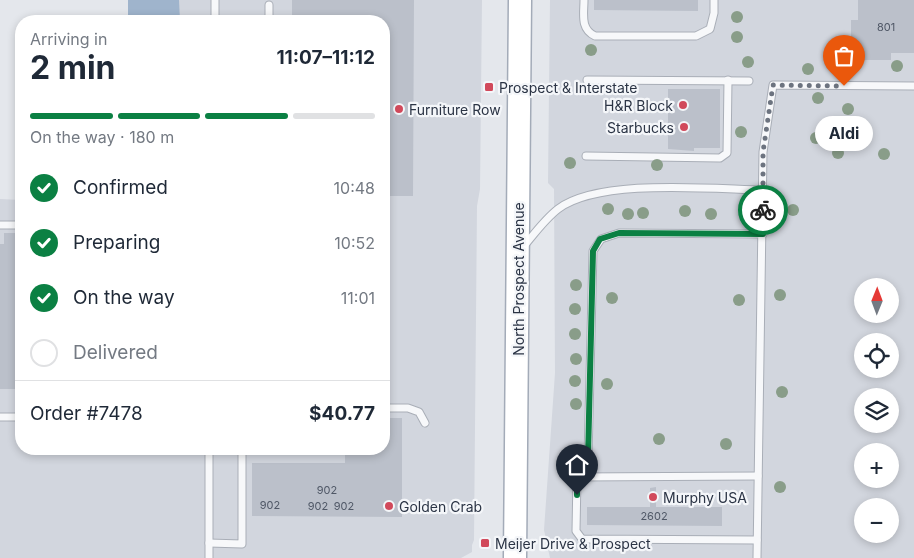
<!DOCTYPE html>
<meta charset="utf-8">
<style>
body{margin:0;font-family:Inter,sans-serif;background:#f2f2f3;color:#1f2937;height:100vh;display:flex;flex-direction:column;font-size:19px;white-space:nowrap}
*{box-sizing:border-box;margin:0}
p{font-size:16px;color:#747a83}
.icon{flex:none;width:28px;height:28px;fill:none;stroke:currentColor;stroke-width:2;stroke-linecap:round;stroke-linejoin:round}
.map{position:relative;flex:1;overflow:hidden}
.drawer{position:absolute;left:15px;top:15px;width:375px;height:440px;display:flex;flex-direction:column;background:#fff;border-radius:20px;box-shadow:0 2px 8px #0003}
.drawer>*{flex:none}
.needle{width:32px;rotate:1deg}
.buttons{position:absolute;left:854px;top:278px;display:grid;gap:10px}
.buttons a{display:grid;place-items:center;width:45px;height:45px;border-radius:50%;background:#fff;box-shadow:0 2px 8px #0003;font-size:25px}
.pin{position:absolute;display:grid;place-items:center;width:42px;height:42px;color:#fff;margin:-51px -21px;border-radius:50% 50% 50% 0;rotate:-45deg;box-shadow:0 0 5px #0007}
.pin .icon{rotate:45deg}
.courier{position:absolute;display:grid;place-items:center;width:50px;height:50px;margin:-25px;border:4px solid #0b8043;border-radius:50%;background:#fff;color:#222;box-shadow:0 1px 6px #0007}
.bubble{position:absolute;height:35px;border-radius:18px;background:#fff;box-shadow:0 2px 8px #0003;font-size:16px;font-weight:700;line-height:35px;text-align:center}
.summary em{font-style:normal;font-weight:700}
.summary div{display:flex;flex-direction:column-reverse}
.summary{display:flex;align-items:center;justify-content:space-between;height:85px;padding:0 15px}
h1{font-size:32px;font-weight:700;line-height:38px}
.bar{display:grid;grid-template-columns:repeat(4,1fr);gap:8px 5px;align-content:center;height:60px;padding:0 15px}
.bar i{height:6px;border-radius:4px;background:#e0e1e3}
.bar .active{background:#0b8043}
.bar p{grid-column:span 4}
.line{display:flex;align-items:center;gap:12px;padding:0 15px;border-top:1px solid #e0e1e3}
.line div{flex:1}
ol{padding:0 15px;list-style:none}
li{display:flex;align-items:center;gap:15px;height:55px}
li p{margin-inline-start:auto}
li .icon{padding:5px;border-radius:50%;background:#0b8043;color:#fff;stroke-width:4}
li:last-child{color:#747a83}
li i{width:28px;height:28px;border:2px solid #e0e1e3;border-radius:50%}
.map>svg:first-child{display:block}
.built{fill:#d2d6de;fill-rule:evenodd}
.water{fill:#9fb4cc}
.building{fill:#bbc0ca}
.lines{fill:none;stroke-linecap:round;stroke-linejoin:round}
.service-casing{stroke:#a9aeb7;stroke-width:9}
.primary-casing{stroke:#a3abb8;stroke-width:25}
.service{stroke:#f7f8fa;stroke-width:7}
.primary{stroke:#fff;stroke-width:22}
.tree{fill:#899d89}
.done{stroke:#6c737f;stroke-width:5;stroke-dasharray:0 9}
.route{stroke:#0b8043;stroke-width:6}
.poi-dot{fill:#d1495b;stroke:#f4f6f9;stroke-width:2}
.labels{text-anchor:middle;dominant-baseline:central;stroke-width:4.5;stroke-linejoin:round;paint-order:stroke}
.number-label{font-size:11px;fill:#4f5766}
.poi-label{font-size:14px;fill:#2b3445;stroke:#f4f6f9;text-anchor:start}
.street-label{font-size:14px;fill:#2b3445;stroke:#f4f6f9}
</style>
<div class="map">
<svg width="914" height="558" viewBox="0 0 914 558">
<rect width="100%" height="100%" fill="#e4e7ec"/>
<g class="built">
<path d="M 171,0 L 482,0 L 480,189 L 477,206 L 474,540 L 472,545 L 472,552 L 461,558 L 0,558 L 0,199 L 21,200 L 21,449 L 384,449 L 384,21 L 171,21 Z"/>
<path d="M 550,0 L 914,0 L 914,558 L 550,558 L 544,530 L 555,373 L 554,189 L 548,183 ZM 862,286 L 890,286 L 890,314 L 862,314 ZM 862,341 L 890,341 L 890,369 L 862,369 ZM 862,396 L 890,396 L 890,424 L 862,424 ZM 862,451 L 890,451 L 890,479 L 862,479 ZM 862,506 L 890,506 L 890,534 L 862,534 Z"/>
</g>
<path class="water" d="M 128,0 L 179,0 L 180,21 L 128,21 Z"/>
<g class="building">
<path d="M 292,0 L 414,0 L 413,196 L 384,196 L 384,21 L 292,21 Z"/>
<path d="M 594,0 L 698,0 L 698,11 L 594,10 Z"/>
<path d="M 858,0 L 914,0 L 914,53 L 891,53 L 891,60 L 851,60 L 851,20 L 858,20 Z"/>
<path d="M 668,89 L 720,89 L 720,148 L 694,148 L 694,151 L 668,149 Z"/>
<path d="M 4,233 L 21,233 L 21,389 L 0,389 L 0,244 L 4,244 Z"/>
<path d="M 384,418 L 402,418 L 402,517 L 252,516 L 252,463 L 345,463 L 345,449 L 384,449 Z"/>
<path d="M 656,487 L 656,507 L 722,507 L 722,526 L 587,525 L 587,507 L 650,507 L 650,488 Z"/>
</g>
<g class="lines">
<g class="service-casing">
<g id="service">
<path d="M 584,0 C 584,14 580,29 595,36 L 696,36 L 710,29 L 714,13 L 714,0"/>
<path d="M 215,21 L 215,0"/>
<path d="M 269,21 L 269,5"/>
<path d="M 587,80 L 749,81"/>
<path d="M 586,156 L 720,158 L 727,153 L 728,80"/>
<path d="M 0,225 L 21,225"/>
<path d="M 524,246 C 535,233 545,219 558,209 C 599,178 711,189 764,190"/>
<path d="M 384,408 L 408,408 L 419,412 L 425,423"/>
<path d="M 0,417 L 21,417"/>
<path d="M 577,477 L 758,476"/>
<path d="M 757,540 L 582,539 L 576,531 L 577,477 L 588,458 L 593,251 L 601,239 L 619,233 L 763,234"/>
<path d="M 209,543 L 242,544 L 242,449"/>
<path d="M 209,558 L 209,449"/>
<path d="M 757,558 L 763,152 L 773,85 L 914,86"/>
</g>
</g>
<g class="primary-casing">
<path id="primary" d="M 515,558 L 520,0"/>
</g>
<use href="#service" class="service"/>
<use href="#primary" class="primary"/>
</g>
<g class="tree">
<circle cx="737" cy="17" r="6"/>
<circle cx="737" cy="37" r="6"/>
<circle cx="591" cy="50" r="6"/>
<circle cx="748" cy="62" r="6"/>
<circle cx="897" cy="66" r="6"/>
<circle cx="808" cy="69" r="6"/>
<circle cx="818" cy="98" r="6"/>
<circle cx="848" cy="109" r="6"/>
<circle cx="741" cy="132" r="6"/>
<circle cx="816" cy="138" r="6"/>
<circle cx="838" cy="153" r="6"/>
<circle cx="884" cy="154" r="6"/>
<circle cx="570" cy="163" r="6"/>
<circle cx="657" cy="165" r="6"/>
<circle cx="608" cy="209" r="6"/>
<circle cx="793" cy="210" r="6"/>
<circle cx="685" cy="211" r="6"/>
<circle cx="643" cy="213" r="6"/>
<circle cx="628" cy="214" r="6"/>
<circle cx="711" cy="214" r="6"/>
<circle cx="576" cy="285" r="6"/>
<circle cx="780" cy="295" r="6"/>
<circle cx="612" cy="298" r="6"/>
<circle cx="739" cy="300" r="6"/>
<circle cx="575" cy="309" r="6"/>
<circle cx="575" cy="334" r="6"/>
<circle cx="576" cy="359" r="6"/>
<circle cx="575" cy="381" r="6"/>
<circle cx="607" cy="384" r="6"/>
<circle cx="782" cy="392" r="6"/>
<circle cx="576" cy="404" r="6"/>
<circle cx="659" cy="439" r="6"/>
<circle cx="726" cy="444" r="6"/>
<circle cx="780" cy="487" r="6"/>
</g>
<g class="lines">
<path class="done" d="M 763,210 L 763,152 L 773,85 L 844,86"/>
<path class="route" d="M 577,495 L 577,477 L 588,458 L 593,251 L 600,239 L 619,233 L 763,234 L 763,210"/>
</g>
<g class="poi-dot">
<rect x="484" y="82" width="10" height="10" rx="2.5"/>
<circle cx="683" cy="105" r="5"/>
<circle cx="399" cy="109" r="5"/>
<circle cx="684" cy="127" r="5"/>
<circle cx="653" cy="497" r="5"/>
<circle cx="389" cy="506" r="5"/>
<rect x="480" y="538" width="10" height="10" rx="2.5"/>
</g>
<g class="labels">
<g class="number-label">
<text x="886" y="27">801</text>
<text x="327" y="490">902</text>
<text x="270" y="505">902</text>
<text x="318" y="506">902</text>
<text x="344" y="506">902</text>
<text x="654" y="516">2602</text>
</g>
<g class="poi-label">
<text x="499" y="87">Prospect &amp; Interstate</text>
<text x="673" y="105" text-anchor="end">H&amp;R Block</text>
<text x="409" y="109">Furniture Row</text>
<text x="674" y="127" text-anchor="end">Starbucks</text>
<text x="663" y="497">Murphy USA</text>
<text x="399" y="506">Golden Crab</text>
<text x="495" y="543">Meijer Drive &amp; Prospect</text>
</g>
<g class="street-label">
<text transform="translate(518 279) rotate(-90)">North Prospect Avenue</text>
</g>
</g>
</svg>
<div class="buttons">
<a><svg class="needle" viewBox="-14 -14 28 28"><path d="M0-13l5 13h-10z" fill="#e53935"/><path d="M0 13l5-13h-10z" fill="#747a83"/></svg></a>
<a><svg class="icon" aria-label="locate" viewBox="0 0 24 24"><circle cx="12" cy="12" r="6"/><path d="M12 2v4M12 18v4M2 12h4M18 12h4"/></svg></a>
<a><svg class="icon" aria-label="layers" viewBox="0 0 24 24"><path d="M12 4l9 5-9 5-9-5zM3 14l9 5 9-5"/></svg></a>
<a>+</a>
<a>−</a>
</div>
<div class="pin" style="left:844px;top:86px;background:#ea580c"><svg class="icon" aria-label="bag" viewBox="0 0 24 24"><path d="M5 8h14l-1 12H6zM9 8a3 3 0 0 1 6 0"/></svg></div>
<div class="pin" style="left:577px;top:495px;background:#1f2937"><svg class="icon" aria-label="home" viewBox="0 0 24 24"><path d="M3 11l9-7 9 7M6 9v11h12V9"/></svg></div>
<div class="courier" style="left:763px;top:210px"><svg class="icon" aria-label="bike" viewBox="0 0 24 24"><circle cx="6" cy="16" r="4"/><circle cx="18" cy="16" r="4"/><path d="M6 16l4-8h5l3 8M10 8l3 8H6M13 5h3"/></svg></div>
<div class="bubble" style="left:815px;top:116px;width:58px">Aldi</div>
<section class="drawer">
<div class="summary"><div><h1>2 min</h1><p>Arriving in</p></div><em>11:07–11:12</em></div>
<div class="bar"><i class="active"></i><i class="active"></i><i class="active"></i><i></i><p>On the way · 180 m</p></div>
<ol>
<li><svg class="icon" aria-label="check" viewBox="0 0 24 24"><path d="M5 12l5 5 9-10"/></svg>Confirmed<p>10:48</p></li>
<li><svg class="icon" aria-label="check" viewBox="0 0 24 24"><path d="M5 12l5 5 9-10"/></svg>Preparing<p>10:52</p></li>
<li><svg class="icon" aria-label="check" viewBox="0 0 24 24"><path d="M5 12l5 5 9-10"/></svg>On the way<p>11:01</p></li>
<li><i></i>Delivered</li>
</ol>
<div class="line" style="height:65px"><div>Order #7478</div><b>$40.77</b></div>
</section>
</div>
